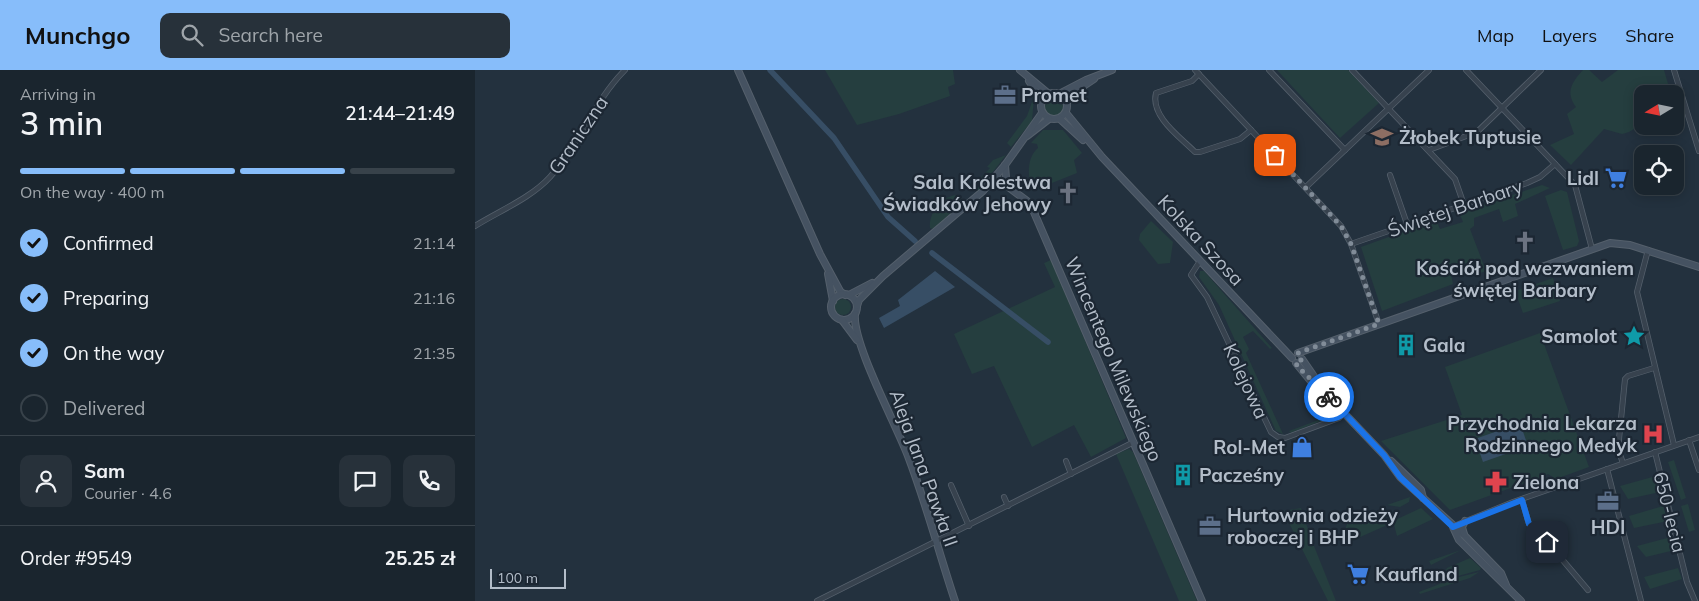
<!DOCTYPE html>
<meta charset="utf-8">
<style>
body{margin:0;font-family:Mulish,sans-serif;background:#27313a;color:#f1f3f6;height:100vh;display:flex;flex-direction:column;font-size:19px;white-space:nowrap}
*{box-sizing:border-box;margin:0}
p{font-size:16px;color:#9fa5aa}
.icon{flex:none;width:28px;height:28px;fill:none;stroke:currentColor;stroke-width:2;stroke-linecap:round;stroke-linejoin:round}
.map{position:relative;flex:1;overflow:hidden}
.sheet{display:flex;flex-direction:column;background:#1a252e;width:475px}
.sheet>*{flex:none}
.needle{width:32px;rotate:260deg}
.controls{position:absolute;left:1159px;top:15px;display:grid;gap:10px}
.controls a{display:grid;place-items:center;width:50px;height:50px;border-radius:10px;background:#1a252e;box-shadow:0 2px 12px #0003,0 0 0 1px #38424a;font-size:25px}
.scale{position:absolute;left:15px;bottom:12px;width:76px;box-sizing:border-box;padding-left:5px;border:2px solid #b3bdc9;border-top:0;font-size:14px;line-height:18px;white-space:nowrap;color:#b3bdc9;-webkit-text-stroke:4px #1c2733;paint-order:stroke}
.pin{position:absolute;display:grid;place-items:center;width:42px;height:42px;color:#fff;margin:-21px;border-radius:10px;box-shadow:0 2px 8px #0006}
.courier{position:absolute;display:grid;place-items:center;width:50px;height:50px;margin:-25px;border:4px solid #1a73e8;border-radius:50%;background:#fff;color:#222;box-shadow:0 1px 6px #0007}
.headline em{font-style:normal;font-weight:600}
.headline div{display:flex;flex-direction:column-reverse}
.headline{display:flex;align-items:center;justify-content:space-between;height:85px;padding:0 20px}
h1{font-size:32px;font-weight:600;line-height:38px}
.bar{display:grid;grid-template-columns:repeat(4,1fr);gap:8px 5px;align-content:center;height:60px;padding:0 20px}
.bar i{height:6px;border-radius:4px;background:#38424a}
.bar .on{background:#87bdfa}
.bar p{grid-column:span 4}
.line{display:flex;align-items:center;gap:12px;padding:0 20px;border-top:1px solid #38424a}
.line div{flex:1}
.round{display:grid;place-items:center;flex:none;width:52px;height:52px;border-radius:10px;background:#27313a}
ol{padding:0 20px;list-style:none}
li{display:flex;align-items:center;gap:15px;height:55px}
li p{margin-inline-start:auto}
li .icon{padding:5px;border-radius:50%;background:#87bdfa;color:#111;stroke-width:4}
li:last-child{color:#9fa5aa}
li i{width:28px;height:28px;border:2px solid #38424a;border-radius:50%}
header{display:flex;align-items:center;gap:30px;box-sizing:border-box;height:70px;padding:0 25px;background:#87bdfa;color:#111}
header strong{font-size:24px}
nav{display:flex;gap:28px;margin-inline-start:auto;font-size:18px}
.search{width:350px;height:45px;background:#27313a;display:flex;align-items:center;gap:12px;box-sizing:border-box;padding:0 18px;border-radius:10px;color:#9fa5aa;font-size:19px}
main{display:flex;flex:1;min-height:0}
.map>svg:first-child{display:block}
.green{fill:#253e3f}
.water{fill:#374e65}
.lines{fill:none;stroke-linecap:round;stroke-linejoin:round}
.canal{stroke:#374e65;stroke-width:5.5}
.street-casing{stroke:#55606c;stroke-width:6}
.secondary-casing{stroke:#55606c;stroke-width:8}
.street{stroke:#37424e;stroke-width:4.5}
.secondary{stroke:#455261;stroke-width:6}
.done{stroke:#818c98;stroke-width:5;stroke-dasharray:0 9}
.route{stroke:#1a73e8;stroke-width:6}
.labels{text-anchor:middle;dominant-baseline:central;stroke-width:4.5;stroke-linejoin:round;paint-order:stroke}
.poi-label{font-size:19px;font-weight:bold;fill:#b3bdc9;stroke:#1c2733;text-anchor:start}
.street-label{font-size:19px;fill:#b3bdc9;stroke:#1c2733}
</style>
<header>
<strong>Munchgo</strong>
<div class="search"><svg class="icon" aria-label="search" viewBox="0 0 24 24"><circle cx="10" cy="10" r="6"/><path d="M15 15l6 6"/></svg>Search here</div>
<nav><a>Map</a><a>Layers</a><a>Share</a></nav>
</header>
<main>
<section class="sheet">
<div class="headline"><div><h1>3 min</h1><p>Arriving in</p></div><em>21:44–21:49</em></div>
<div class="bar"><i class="on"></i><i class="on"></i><i class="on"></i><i></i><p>On the way · 400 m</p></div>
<ol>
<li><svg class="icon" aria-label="check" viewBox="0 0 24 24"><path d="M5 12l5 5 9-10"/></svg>Confirmed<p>21:14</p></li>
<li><svg class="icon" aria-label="check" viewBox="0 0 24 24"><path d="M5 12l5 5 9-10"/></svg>Preparing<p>21:16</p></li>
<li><svg class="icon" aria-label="check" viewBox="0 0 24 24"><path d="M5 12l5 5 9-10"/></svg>On the way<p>21:35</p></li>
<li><i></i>Delivered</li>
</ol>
<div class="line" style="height:90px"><a class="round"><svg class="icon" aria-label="person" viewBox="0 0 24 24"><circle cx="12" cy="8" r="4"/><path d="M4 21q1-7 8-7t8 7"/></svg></a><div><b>Sam</b><p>Courier · 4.6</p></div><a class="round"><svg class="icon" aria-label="chat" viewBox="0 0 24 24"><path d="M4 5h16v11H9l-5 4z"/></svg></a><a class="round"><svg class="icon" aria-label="phone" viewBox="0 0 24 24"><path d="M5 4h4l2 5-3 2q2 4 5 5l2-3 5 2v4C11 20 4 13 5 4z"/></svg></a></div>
<div class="line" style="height:65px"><div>Order #9549</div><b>25.25 zł</b></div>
</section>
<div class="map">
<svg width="1224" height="531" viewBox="0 0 1224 531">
<rect width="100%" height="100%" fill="#23313e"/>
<g class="green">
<path d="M 350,0 L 478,0 L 480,14 L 473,17 L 475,26 L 424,44 L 382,55 Z"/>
<path d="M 802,0 L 873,0 L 904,33 L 865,68 Z"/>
<path d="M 1108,0 L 1114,0 L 1127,12 L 1143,0 L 1189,0 L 1196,24 L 1168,24 C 1168,43 1170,59 1147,64 L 1129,59 L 1096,95 L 1075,75 L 1099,64 L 1092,44 L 1101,37 C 1090,22 1097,12 1108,0 Z"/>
<path d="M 554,22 L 559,28 L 557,51 L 536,77 L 532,73 L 552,46 L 558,29 Z"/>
<circle cx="579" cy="37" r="9"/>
<path d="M 568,60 L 588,60 L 607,83 L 599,90 L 602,103 L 557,121 C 553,107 551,88 563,78 L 562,74 L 556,73 Z"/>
<path d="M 531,85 L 503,121 L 493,121 L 515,98 L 512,97 L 518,90 Z"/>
<path d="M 1067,115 L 1075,118 L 1040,134 L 1043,146 L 1028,152 L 1024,139 L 999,148 L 999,156 L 995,159 L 1011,201 L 1000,205 L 994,192 L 975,199 L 978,214 L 907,241 L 886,177 L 961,150 L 965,159 L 988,152 L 984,143 Z"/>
<path d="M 1086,120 L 1092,122 L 1104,171 L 1102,176 L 1088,180 L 1070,126 Z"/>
<path d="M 481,125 L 491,131 L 458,159 L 455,158 C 453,144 466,127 481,125 Z"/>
<path d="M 676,151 L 698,172 L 695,193 L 683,194 L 664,170 L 665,164 Z"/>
<path d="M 576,190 L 651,368 L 616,387 L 599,355 L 557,377 L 519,296 L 497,304 L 479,264 L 580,217 L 569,193 Z"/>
<path d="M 725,201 L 729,201 L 797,278 L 795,279 L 778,261 L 768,267 L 774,279 L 771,283 L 808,364 L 801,361 L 744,235 L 724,207 Z"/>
<path d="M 1078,208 L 1085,231 L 1048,243 L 1040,221 Z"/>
<circle cx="368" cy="237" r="8"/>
<path d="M 1065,263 L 1114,397 L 1081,409 L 1073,404 L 1062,409 L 1060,406 L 1061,409 L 975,440 L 906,371 L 987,345 L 970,297 Z"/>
<path d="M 852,336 L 860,344 L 858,346 L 816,363 L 814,361 L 857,345 Z"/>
<path d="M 654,379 L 658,382 L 722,531 L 704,531 L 641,384 Z"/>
<path d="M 1199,390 L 1211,428 L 1206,430 L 1193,392 Z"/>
<path d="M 1181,406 L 1185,422 L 1153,429 L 1145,416 Z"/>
<path d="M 935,427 L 934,432 L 925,437 L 912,435 Z"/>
<path d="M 1213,434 L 1220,460 L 1214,462 L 1206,436 Z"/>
<path d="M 1188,436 L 1193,451 L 1159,458 L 1154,446 Z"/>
<path d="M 826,438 L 837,471 L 861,531 L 853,531 L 808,441 Z"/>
<path d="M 946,438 L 958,449 L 922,466 L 918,451 Z"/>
<path d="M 913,441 L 910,456 L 874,472 L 870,460 L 872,454 Z"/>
<path d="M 1196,467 L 1200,480 L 1171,487 L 1162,476 Z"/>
<path d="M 986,480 L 956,495 L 954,491 Z"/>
<path d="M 995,488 L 1006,498 L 1005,500 L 972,509 L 970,502 L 972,498 Z"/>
<path d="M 1203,498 L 1207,509 L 1175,519 L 1169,507 Z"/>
<path d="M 1004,502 L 995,508 L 945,524 L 944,522 L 980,508 Z"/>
</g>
<g class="water">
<path d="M 460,201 L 480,217 L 409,258 L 404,248 L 425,236 L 423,230 Z"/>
<path d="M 1045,353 L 1053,376 L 1008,392 L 1000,369 Z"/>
</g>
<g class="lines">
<g class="canal">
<path d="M 295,0 L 359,68 L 413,147 L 440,171"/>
<path d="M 457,183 L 573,272"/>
</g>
<g class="street-casing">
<g id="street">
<path d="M 720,0 L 866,156 L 876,174 L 904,254"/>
<path d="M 794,0 L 870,80"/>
<path d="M 877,0 L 980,109 L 989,135"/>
<path d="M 991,0 L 1100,115 L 1117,179"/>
<path d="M 1199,0 L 1224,81"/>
<path d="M 724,4 L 717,11 L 681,23 C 675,46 705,67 720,82 L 725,82 L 765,69 L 776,60"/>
<path d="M 954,80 L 1002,62 L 1066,0"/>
<path d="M 915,105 L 932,154"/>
<path d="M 831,117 L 954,0"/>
<path d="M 0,156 C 24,141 56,128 75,107 C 104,75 119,31 150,0"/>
<path d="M 876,174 L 1052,113 L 1065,107 L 1080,94"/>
<path d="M 1173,180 L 1162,222 L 1199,375"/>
<path d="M 725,191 L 716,205 L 732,227 L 796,362 L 803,367 L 810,368 L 864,348 L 869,343"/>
<path d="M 1214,370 L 1224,400"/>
<path d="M 1180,382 L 1212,512 L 1220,531"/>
<path d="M 591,391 L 596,404"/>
<path d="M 1148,393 L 1143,379 L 1150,309 L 1153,306 L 1179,298"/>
<path d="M 1132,399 L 1166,531"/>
<path d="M 476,415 L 494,456"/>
<path d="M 529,427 L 533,436"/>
<path d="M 1047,430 L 1054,454 L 1059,460 L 1069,468 L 1113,520"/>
<path d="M 979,456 L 1038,432 L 1224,367"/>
<path d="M 342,531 L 659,372"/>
</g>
</g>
<g class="secondary-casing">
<g id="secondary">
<path d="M 263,0 L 345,184 L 365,221 L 370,225"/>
<path d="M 545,0 L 574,24"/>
<path d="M 554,11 L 567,30"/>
<circle cx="579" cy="36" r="13"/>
<path d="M 584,24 L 611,10 L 637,0"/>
<path d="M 592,32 L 601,21 L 619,9"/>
<path d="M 591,43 L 627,87 L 817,288"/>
<path d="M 585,49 L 608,70"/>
<path d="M 552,66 L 574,49"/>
<path d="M 530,95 L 531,108 L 536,117"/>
<path d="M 520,107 L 552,131 L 558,140 L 727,531"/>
<path d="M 353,204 L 358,231"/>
<circle cx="369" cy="237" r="13"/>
<path d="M 374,225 L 397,213"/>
<path d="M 382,236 L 384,230 L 408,206 L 508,121 L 530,95 L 567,43"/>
<path d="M 380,244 C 377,273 421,354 433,386 C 451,433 464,483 480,531"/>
<path d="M 367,250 L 382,270"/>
<path d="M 823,283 L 1135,173 L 1155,175 L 1224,197"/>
<path d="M 827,289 L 849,321"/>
<path d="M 821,293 L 839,315 L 850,323 L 909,385 L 925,407 L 989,465 L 1026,503 L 1031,515"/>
<path d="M 916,391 L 946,420 L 948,428"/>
<path d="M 978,457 L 984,470 L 1046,531"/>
<path d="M 989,464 L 987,457 L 990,451"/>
</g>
</g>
<use href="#street" class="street"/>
<use href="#secondary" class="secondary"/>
</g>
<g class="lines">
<path class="done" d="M 800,85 L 866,156 L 876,174 L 904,254 L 823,283 L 827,288 L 825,292 L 821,292 L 822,296 L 854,327"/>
<path class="route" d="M 854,327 L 909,385 L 925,407 L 978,457 L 1047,430 L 1054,454 L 1072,472"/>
</g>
<defs>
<g id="office-bare" transform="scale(1.725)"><path d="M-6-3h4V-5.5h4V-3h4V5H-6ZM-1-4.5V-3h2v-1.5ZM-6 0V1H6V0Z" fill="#5c6f8a" stroke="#1c2733" stroke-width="2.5" paint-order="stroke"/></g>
<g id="school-bare" transform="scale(1.725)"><path d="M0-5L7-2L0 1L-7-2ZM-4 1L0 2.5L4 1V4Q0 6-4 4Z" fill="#8d6e63" stroke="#1c2733" stroke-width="2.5" paint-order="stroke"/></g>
<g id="supermarket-bare" transform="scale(1.725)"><path d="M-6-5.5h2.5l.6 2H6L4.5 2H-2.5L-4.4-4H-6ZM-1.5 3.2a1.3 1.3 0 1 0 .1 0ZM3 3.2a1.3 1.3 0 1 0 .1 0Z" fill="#3f7fe0" stroke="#1c2733" stroke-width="2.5" paint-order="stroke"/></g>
<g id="church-bare" transform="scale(1.725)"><path d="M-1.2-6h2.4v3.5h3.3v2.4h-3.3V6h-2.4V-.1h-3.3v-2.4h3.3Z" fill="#6b7280" stroke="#1c2733" stroke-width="2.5" paint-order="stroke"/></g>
<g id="sight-bare" transform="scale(1.725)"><path d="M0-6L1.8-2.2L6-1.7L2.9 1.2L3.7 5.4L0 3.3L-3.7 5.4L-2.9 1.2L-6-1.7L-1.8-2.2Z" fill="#0f9aa8" stroke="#1c2733" stroke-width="2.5" paint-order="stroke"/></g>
<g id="building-bare" transform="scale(1.725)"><path d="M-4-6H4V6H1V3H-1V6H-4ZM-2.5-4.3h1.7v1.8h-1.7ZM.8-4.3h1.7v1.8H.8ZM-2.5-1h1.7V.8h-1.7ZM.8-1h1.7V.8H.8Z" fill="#0f9aa8" stroke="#1c2733" stroke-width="2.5" paint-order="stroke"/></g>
<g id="hospital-bare" transform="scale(1.725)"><path d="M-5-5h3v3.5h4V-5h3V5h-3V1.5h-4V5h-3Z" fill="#e0444e" stroke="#1c2733" stroke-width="2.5" paint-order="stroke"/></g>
<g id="shop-bare" transform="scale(1.725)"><path d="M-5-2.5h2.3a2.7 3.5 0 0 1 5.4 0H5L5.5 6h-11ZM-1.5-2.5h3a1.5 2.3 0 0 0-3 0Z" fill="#3f7fe0" stroke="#1c2733" stroke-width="2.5" paint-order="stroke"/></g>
<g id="pharmacy-bare" transform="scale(1.725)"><path d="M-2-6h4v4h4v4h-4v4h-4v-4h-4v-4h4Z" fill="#e0444e" stroke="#1c2733" stroke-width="2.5" paint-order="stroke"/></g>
</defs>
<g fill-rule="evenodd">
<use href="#office-bare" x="530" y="25"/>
<use href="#school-bare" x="907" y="67"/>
<use href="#supermarket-bare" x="1141" y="108"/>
<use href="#church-bare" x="593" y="123"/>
<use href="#church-bare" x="1050" y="172"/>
<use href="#sight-bare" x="1159" y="266"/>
<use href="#building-bare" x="931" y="275"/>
<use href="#hospital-bare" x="1178" y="364"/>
<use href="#shop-bare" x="827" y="377"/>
<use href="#building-bare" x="708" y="405"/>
<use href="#pharmacy-bare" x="1021" y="412"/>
<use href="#office-bare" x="1133" y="431"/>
<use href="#office-bare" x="735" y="456"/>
<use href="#supermarket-bare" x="883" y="504"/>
</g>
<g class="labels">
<g class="poi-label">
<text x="546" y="25">Promet</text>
<text x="924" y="67">Żłobek Tuptusie</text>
<text x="1124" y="108" text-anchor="end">Lidl</text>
<text x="576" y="112" text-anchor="end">Sala Królestwa<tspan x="576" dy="22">Świadków Jehowy</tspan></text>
<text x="1050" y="198" text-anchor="middle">Kościół pod wezwaniem<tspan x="1050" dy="22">świętej Barbary</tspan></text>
<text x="1142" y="266" text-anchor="end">Samolot</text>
<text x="948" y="275">Gala</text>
<text x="1162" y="353" text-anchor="end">Przychodnia Lekarza<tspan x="1162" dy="22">Rodzinnego Medyk</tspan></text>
<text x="810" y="377" text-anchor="end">Rol-Met</text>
<text x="724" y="405">Pacześny</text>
<text x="1038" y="412">Zielona</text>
<text x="752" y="445">Hurtownia odzieży<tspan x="752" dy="22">roboczej i BHP</tspan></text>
<text x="1133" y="457" text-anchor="middle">HDI</text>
<text x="900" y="504">Kaufland</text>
</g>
<g class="street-label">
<text transform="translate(103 65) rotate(-56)">Graniczna</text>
<text transform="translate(980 138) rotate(-19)">Świętej Barbary</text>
<text transform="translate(726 170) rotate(47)">Kolska Szosa</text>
<text transform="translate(639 289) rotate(67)">Wincentego Milewskiego</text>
<text transform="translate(771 311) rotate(65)">Kolejowa</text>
<text transform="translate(449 398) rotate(70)">Aleja Jana Pawła II</text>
<text transform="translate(1195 442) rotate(76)">650-lecia</text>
</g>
</g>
</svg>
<div class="controls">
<a><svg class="needle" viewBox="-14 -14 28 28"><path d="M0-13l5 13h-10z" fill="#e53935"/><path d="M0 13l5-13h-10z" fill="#9fa5aa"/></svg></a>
<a><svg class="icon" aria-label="locate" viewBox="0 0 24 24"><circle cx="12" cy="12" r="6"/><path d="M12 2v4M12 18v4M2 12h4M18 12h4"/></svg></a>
</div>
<div class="scale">100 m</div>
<div class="pin" style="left:800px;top:85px;background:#ea580c"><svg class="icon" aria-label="bag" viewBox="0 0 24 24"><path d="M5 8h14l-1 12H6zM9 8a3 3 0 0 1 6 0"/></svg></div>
<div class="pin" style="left:1072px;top:472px;background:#1f2937"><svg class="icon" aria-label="home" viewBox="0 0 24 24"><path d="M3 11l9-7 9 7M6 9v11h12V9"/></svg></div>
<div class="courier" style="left:854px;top:327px"><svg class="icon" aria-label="bike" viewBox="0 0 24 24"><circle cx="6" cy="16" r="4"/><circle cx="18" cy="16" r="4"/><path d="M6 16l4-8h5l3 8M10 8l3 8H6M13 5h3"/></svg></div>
</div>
</main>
